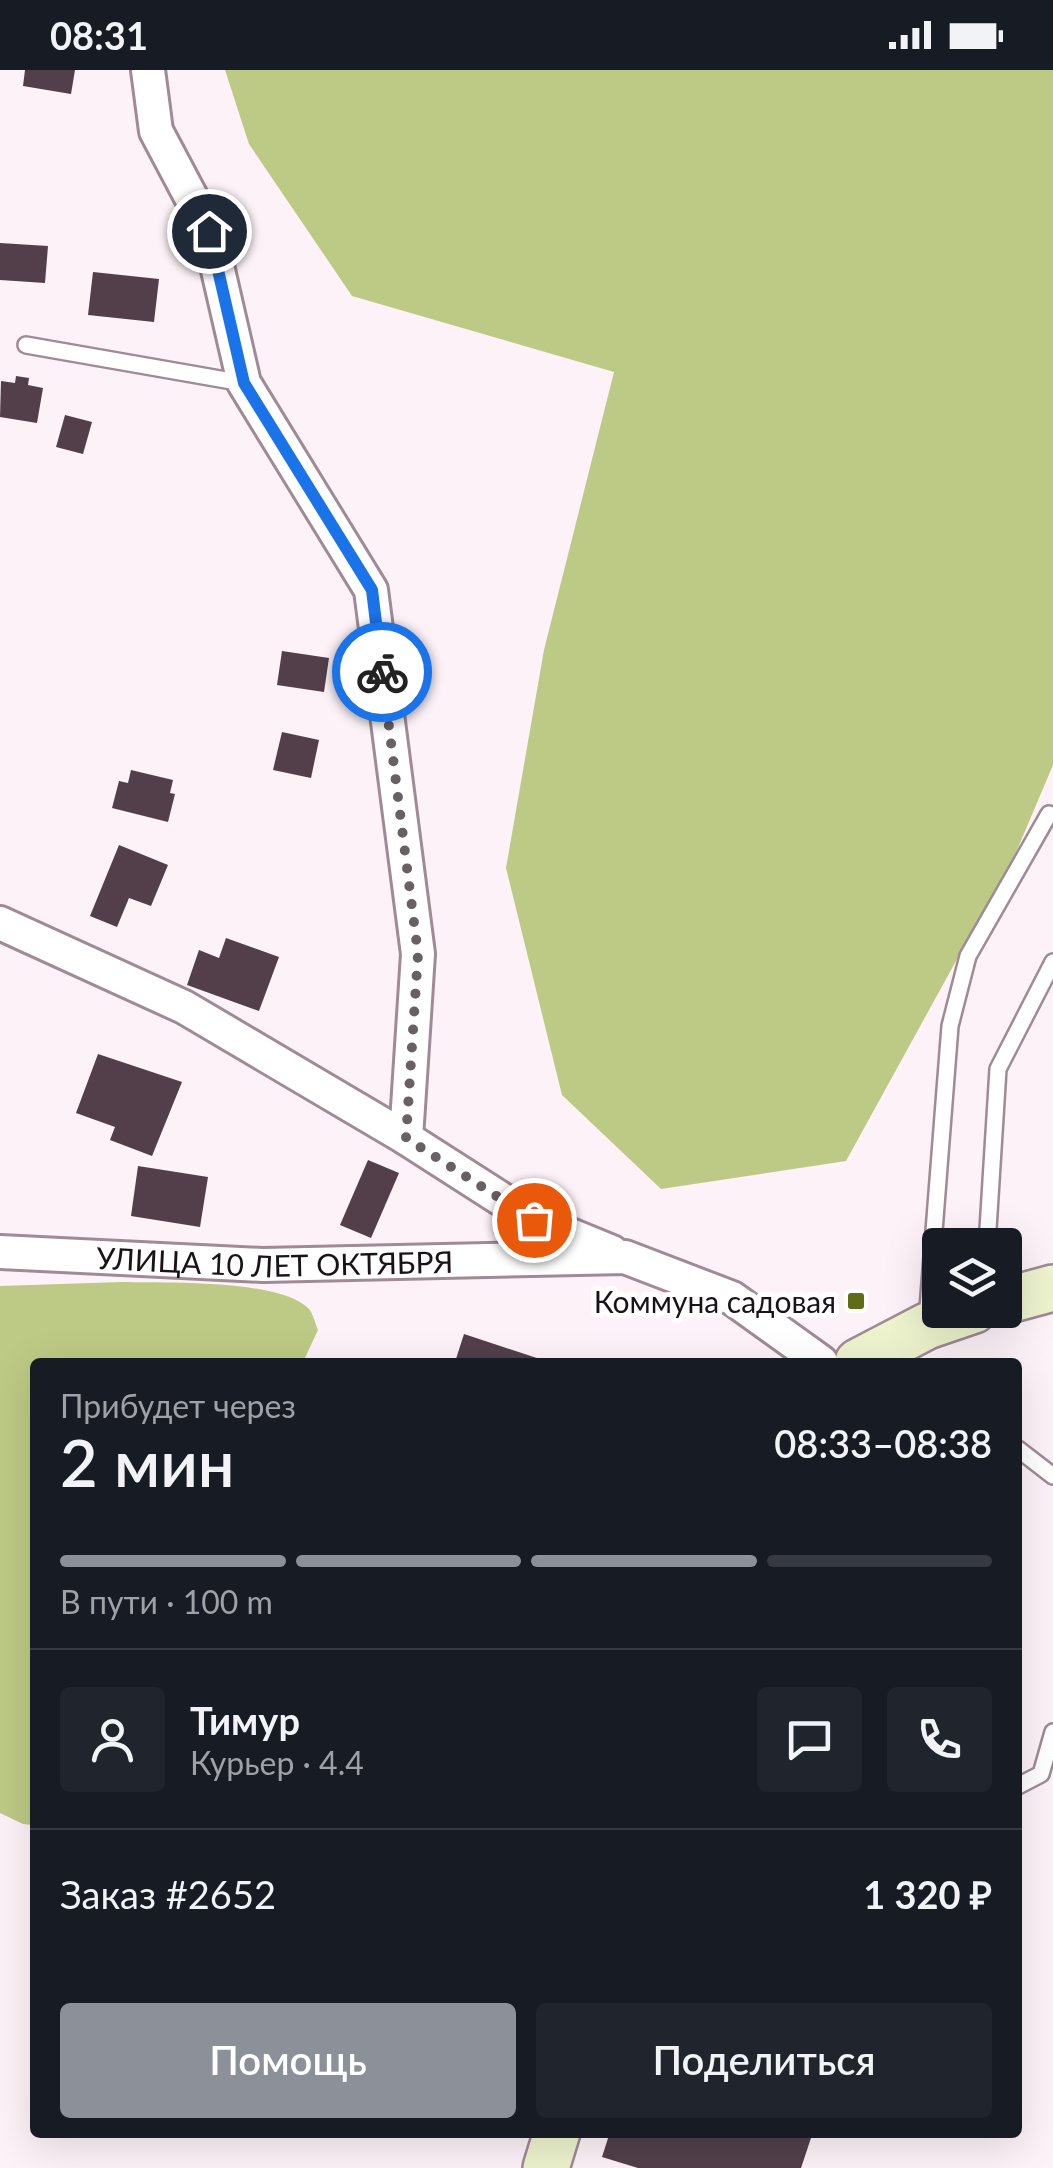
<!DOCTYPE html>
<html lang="ru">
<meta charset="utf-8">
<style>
body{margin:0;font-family:Lato,sans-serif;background:#20242c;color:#f1f3f6;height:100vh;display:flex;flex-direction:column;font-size:38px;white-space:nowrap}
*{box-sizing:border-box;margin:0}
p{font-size:32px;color:#9ea1a6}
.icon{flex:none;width:55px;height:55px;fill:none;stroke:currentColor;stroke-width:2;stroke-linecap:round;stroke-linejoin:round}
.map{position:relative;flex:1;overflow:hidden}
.panel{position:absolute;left:30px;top:1288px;width:992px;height:780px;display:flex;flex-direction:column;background:#171b24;border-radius:10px;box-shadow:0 10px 40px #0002}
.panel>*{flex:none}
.buttons{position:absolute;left:922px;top:1158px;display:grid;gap:20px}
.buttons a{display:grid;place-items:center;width:100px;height:100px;border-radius:10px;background:#171b24;box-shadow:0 10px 40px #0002;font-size:50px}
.pin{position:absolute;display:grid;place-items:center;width:85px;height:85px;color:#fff;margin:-42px;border:5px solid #fff;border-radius:50%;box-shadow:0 2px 10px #0007}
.courier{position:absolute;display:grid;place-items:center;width:100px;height:100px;margin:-50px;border:8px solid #1a73e8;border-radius:50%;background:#fff;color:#222;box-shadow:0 2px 12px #0007}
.headline em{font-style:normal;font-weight:600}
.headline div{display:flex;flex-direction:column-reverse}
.headline{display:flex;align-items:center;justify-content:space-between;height:170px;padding:0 30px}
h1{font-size:65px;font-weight:600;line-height:75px}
.bar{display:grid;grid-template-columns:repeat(4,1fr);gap:15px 10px;align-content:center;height:120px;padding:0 30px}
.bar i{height:12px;border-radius:8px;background:#363941}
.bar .selected{background:#8c9099}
.bar p{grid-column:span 4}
.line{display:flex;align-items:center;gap:25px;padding:0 30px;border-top:2px solid #363941}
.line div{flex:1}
.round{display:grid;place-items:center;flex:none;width:105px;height:105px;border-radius:10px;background:#20242c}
.primary-button{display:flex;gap:20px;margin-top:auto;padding:20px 30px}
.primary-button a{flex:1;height:115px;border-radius:10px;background:#8c9099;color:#fff;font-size:40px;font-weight:600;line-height:115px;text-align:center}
.primary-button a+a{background:#20242c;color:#f1f3f6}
.status{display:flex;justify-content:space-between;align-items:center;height:70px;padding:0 50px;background:#171b24;direction:ltr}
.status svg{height:28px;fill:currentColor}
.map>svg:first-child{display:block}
.forest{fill:#bdca85}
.building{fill:#523f4a}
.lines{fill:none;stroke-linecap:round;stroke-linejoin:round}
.lane-casing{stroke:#9f8a95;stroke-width:20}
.street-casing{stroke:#9f8a95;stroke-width:38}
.secondary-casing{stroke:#9f8a95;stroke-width:50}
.lane{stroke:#fff;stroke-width:15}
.street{stroke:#fff;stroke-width:32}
.secondary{stroke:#edf3cd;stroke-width:45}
.done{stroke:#696065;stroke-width:10;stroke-dasharray:0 18}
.route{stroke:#1a73e8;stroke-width:12}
.poi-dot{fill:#616d16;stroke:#fff;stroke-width:4}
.labels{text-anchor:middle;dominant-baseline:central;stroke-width:10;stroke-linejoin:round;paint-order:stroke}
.street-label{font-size:30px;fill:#1a1217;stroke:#fff}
.poi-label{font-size:30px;fill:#1a1217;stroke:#fff;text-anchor:end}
</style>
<div class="status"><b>08:31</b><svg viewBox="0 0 49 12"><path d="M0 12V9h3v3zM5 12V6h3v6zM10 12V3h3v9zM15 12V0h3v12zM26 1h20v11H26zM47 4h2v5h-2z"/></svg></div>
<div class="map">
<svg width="1053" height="2098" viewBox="0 0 1053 2098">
<rect width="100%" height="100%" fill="#fcf2f7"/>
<g class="forest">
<path d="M 225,0 L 1053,0 L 1053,695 L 1017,780 L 846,1091 L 661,1119 L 562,1025 L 506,798 L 544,580 L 614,302 L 352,226 L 249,74 Z"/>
<path d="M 122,1212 C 164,1213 278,1209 308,1238 C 313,1243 315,1253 318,1260 L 303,1292 L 35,1292 L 35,1755 L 23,1754 L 0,1743 L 0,1216 Z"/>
</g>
<g class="building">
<path d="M 25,0 L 75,0 L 71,24 L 23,16 Z"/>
<path d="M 0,173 L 48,176 L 45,213 L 0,210 Z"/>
<path d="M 93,202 L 159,209 L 154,252 L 88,245 Z"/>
<path d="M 16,306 L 29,308 L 28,315 L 43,318 L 37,353 L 0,347 L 1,311 L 15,313 Z"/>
<path d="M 65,345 L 92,352 L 83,384 L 56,377 Z"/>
<path d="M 282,581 L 329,588 L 324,622 L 277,615 Z"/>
<path d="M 282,662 L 319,670 L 311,708 L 273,700 Z"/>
<path d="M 131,700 L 173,710 L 170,723 L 175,724 L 168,752 L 112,738 L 119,711 L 128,713 Z"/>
<path d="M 119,775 L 168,795 L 151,836 L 129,828 L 117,857 L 90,846 Z"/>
<path d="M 226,868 L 279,887 L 259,941 L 187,915 L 199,880 L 219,888 Z"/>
<path d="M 98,984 L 182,1012 L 152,1086 L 110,1070 L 115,1057 L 76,1043 Z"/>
<path d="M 368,1090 L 399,1103 L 371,1168 L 340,1155 Z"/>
<path d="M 138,1096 L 208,1107 L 200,1157 L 131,1146 Z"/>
<path d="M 464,1264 L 549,1292 L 455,1292 Z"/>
<path d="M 610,2062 L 813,2062 L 801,2098 L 638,2098 L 602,2087 Z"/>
</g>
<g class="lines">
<g class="lane-casing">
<g id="lane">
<path d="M 26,275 L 243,313"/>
<path d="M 987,1175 L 998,999 L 1053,892"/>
<path d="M 927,1251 L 950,956 L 968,886 L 1049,744"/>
<path d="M 1018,1379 L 1053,1406"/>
<path d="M 1018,1716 L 1041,1704 L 1053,1662"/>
</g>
</g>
<g class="street-casing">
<g id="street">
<path d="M 148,0 L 156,61 L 209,161 L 244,313 L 371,520 L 418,884 L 406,1068"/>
<path d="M 0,853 L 184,937 L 406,1068 L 534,1150 L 612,1182"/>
<path id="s1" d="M 0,1182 L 263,1195 L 625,1187 L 732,1228 L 821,1292"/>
</g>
</g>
<g class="secondary-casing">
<g id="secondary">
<path d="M 1005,1231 L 1053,1218"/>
<path d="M 858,1292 L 927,1256 L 974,1240"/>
<path d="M 546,2098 L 557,2062"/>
</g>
</g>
<use href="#lane" class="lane"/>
<use href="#street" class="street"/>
<use href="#secondary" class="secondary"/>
</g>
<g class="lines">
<path class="done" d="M 382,602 L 418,884 L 406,1068 L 534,1150"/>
<path class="route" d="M 209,161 L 244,313 L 372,520 L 382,602"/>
</g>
<rect class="poi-dot" x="846" y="1221" width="20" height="20" rx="5"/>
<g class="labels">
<g class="street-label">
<text stroke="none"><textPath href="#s1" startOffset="275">УЛИЦА 10 ЛЕТ ОКТЯБРЯ</textPath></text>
</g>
<g class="poi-label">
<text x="836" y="1231">Коммуна садовая</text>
</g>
</g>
</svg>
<div class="buttons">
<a><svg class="icon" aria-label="layers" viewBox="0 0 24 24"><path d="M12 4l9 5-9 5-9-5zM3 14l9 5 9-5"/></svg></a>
</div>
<div class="pin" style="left:534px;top:1150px;background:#ea580c"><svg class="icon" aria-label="bag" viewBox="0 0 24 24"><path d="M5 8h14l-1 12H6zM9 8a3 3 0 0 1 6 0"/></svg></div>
<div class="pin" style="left:209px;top:161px;background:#1f2937"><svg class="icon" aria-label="home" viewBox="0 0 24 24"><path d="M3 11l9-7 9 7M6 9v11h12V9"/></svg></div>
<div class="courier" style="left:382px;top:602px"><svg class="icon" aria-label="bike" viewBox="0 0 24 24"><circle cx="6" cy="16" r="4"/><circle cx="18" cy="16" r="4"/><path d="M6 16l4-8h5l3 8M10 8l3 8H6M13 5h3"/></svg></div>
<section class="panel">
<div class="headline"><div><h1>2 мин</h1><p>Прибудет через</p></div><em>08:33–08:38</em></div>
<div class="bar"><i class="selected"></i><i class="selected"></i><i class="selected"></i><i></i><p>В пути · 100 m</p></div>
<div class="line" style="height:180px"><a class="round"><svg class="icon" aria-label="person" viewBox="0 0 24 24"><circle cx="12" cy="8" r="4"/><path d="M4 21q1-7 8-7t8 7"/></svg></a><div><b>Тимур</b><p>Курьер · 4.4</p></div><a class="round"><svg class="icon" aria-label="chat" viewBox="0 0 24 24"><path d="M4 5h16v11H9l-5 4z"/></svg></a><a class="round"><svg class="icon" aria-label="phone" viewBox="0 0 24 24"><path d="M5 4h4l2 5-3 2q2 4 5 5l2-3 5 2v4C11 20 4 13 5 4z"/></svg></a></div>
<div class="line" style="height:130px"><div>Заказ #2652</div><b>1 320 ₽</b></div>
<div class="primary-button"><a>Помощь</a><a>Поделиться</a></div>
</section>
</div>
